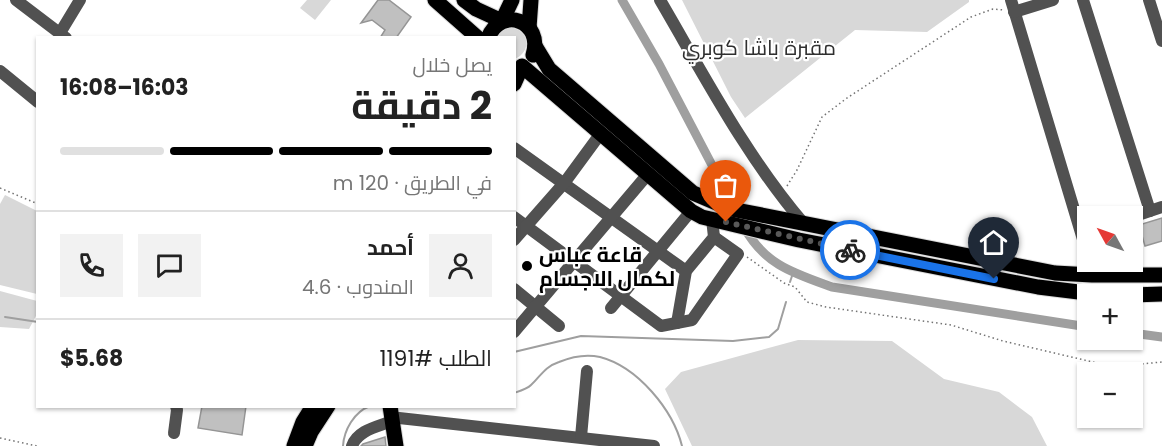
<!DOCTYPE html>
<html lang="ar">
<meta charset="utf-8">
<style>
body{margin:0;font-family:Poppins,Cairo,sans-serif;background:#f2f2f2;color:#222;direction:rtl;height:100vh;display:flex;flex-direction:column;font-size:22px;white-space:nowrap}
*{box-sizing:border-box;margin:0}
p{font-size:20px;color:#767676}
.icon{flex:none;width:33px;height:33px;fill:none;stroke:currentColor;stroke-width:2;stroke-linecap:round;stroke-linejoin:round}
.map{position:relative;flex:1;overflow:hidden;direction:ltr}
.sheet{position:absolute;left:36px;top:36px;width:480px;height:372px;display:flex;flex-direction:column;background:#fff;border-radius:0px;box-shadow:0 2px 4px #0004;direction:rtl}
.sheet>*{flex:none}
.needle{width:39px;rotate:310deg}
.controls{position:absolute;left:1077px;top:206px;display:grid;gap:12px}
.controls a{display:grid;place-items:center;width:66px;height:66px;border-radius:0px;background:#fff;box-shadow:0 2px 4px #0004;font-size:30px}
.pin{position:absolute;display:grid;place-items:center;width:51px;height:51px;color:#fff;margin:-62px -26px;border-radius:50% 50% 50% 0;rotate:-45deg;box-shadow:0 0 6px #0007}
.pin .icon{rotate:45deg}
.courier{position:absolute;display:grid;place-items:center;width:60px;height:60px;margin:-30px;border:4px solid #1a73e8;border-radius:50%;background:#fff;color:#222;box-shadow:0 2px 8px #0007}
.headline em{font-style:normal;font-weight:700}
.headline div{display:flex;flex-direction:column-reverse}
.headline{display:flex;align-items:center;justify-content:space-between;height:102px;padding:0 24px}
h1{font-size:39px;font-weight:700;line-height:45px}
.bar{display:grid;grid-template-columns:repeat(4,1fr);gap:9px 6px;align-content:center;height:72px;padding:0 24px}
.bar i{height:8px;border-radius:4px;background:#e0e0e0}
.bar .selected{background:#000}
.bar p{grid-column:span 4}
.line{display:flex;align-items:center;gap:15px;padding:0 24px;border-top:2px solid #e0e0e0}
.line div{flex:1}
.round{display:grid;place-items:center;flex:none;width:63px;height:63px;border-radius:0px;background:#f2f2f2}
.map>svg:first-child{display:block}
.green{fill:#d8d8d8}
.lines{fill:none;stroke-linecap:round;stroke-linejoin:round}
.stream{stroke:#9f9f9f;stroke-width:2}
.canal{stroke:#9f9f9f;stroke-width:9}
.building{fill:#c0c0c0;stroke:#959595;stroke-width:1.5}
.major-casing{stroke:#dbdbdb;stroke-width:17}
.path{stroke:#737373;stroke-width:1.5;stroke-dasharray:1.5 3;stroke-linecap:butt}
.minor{stroke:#515151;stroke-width:12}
.major{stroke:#000;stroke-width:15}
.done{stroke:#595959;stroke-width:6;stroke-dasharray:0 10.8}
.route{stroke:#1a73e8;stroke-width:8}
.poi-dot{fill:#000;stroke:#fff;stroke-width:2}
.labels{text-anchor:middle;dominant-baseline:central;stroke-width:4.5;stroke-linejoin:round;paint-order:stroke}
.park-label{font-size:21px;fill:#2f2f2f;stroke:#fff}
.poi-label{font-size:21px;font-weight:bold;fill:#000;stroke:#fff;text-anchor:start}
</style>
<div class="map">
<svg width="1162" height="446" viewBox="0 0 1162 446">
<rect width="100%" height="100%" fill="#fff"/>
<g class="green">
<path d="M 307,0 L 331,0 L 315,20 L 300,8 Z"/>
<path d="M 682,0 L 969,0 L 969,2 L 927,32 L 855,30 L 745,118 L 731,97 Z"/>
<path d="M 508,27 C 529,28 533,51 515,59 L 514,38 L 495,38 L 499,32 Z"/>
<path d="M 5,195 L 37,211 L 37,294 L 0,285 L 0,204 Z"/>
<path d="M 0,291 L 37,301 L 37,314 L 29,329 L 0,327 Z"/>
<path d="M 798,340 L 892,341 L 944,379 L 999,392 L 1032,417 L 1047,446 L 692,446 L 665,389 L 681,372 Z"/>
</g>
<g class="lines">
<g class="stream">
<path d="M 790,282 L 793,273"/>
<path d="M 5,317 L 38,322"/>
<path d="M 514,352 L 581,336 L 733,341 L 769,337 L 778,329 L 786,302"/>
<path d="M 514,393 C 520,391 527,389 531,385 C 541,376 544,367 559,362 C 571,357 587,354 600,357 C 638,367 673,410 682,446"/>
<path d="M 343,446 C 344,430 354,412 370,406"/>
</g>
<g class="canal">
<path d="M 622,0 L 659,64 L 735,209"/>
<path d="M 744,227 C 765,265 793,273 832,287 L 1088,327"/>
<path d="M 1132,333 L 1162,337"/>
</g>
</g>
<g class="building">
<path d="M 378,0 L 389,0 L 411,17 L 396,38 L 380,38 L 385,30 L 372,20 L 361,23 Z"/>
<path d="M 1162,218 L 1162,241 L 1145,246 L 1139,225 Z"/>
<path d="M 202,406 L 246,406 L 242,435 L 198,428 Z"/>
<path d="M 385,437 L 386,446 L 361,446 L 363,444 Z"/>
</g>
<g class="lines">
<g class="major-casing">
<g id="major">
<path d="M 435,0 L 478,38"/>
<path d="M 464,0 L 476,9 L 502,21 L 512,0"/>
<path d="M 529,28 L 531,0"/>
<path d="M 488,38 C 501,5 544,21 533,55"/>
<path d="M 535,46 L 549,69 L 693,193 L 731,209 L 1055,273 L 1092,275 L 1162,275"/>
<path d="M 514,84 L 522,66 L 691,211 L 702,217 L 799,240 L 1038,287 L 1095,294"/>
<path d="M 1132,295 L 1162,294"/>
<path d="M 390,406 L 396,446"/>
<path d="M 294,446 L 303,422 L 313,406"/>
<path d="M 305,446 L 311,432 L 328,406"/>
</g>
</g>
<g class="path">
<path d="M 787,186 L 797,170 L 822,117 L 847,98 L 971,17 L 993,9 L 1004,10"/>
<path d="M 0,188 L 38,204"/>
<path d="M 747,257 L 784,283 L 795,287 L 807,302 L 826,307 L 951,325 L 1003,341 L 1097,363 L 1120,366 L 1162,362"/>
<path d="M 0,438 L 37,446"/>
</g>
<g class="minor">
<path d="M 16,0 L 66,38"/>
<path d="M 660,0 C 705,77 746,156 804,224"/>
<path d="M 1011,0 L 1088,256"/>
<path d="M 1083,0 L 1150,211"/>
<path d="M 1149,0 L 1162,41"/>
<path d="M 1014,12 L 1053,0"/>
<path d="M 60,33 L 80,0"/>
<path d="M 0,71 L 38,102"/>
<path d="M 514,148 L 686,271"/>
<path d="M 514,217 L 661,326 L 692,320 L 738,254 L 714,237"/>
<path d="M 1132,217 L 1162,207"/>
<path d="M 514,240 L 565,182 L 601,133"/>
<path d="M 514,289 L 559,326"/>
<path d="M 611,308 L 691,211"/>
<path d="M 677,323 L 686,271 L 714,237 L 712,219"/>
<path d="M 514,332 L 648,174"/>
<path d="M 399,418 L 654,446"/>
<path d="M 174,433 L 177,410 L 176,406"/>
<path d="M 581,437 L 587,371"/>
<path d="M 352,446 C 358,430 377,427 392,421"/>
</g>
<use href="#major" class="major"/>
</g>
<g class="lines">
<path class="done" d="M 726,222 L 850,250"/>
<path class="route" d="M 850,250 L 994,279"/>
</g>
<circle class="poi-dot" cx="527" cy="266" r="6"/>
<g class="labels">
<g class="park-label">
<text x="759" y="47">مقبرة باشا كوبري</text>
</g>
<g class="poi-label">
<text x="539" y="254">قاعة عباس<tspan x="539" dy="24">لكمال الاجسام</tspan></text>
</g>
</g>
</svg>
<div class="controls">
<a><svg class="needle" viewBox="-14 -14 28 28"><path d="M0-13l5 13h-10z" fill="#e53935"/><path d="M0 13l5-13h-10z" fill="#767676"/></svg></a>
<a>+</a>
<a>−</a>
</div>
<div class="pin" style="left:726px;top:222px;background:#ea580c"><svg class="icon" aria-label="bag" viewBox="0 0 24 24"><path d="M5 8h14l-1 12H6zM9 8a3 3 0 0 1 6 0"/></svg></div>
<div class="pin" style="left:994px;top:279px;background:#1f2937"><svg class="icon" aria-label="home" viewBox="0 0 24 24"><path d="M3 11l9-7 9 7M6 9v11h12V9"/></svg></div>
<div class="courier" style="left:850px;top:250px"><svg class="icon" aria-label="bike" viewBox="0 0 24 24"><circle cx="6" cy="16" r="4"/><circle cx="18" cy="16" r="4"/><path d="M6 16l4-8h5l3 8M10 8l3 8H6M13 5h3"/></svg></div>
<section class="sheet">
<div class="headline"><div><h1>2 دقيقة</h1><p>يصل خلال</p></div><em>16:03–16:08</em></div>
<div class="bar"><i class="selected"></i><i class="selected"></i><i class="selected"></i><i></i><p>في الطريق · 120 m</p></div>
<div class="line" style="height:108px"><a class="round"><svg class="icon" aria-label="person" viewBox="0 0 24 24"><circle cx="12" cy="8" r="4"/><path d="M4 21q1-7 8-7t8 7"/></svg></a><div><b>أحمد</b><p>المندوب · 4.6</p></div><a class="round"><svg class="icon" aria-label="chat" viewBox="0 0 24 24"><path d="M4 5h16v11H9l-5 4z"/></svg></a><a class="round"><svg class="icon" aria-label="phone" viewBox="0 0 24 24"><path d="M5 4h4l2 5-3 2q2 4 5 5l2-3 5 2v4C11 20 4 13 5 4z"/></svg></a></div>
<div class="line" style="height:78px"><div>الطلب #1191</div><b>$5.68</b></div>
</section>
</div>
